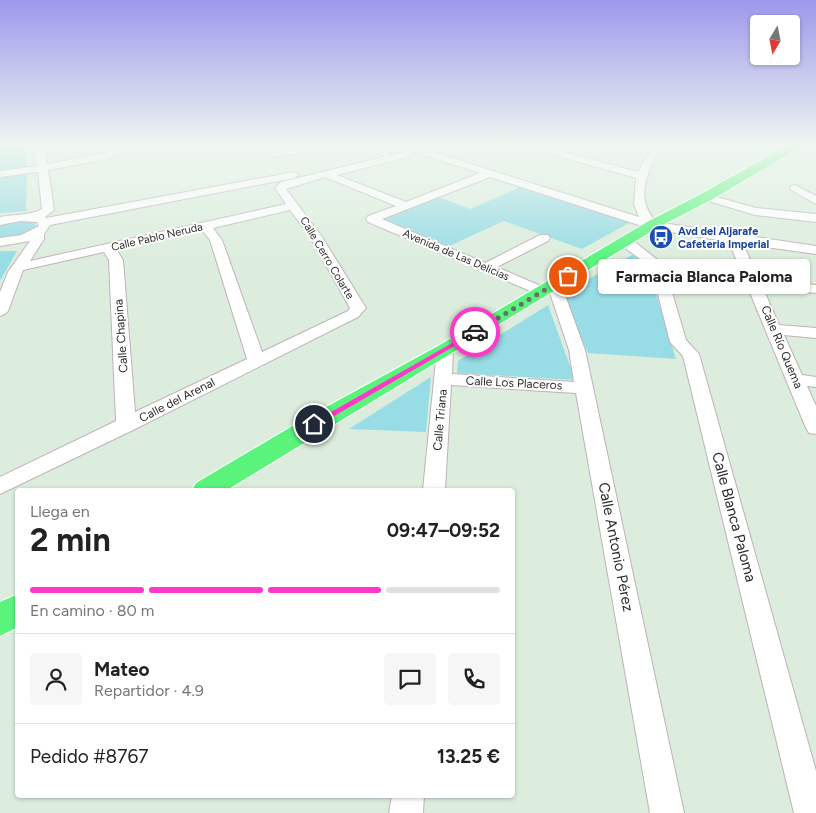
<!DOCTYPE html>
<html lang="es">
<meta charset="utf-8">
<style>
body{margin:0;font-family:Figtree,sans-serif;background:#f6f6f6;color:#222;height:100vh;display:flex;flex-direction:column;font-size:19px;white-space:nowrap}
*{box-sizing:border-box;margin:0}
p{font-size:16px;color:#767676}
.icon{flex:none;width:28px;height:28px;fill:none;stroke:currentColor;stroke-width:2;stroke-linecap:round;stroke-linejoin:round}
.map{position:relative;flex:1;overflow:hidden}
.sheet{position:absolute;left:15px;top:488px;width:500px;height:310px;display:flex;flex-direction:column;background:#fff;border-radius:5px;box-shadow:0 1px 4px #0004}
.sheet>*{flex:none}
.needle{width:32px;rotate:190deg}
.buttons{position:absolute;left:750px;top:15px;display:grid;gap:10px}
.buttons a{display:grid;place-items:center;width:50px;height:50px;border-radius:5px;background:#fff;box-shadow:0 1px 4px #0004;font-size:25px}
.pin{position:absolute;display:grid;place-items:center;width:42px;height:42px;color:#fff;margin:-21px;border:2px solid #fff;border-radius:50%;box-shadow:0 1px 5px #0007}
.courier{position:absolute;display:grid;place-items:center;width:50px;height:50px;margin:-25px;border:4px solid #fe38c9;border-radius:50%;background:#fff;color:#222;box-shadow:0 1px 6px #0007}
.bubble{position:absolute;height:35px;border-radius:5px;background:#fff;box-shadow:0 1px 4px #0004;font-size:16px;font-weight:700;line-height:35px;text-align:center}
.headline em{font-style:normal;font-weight:700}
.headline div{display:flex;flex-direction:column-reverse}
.headline{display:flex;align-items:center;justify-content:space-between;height:85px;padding:0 15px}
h1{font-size:32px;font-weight:700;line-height:38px}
.bar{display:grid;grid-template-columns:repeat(4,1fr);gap:8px 5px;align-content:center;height:60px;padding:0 15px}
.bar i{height:6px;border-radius:4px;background:#e0e0e0}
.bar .selected{background:#fe38c9}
.bar p{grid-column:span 4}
.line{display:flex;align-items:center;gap:12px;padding:0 15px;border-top:1px solid #e0e0e0}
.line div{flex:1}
.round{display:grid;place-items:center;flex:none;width:52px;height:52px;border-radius:5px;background:#f6f6f6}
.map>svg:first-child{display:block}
.green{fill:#98dce5}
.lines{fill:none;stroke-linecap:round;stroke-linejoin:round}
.minor-casing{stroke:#bfb1bb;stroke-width:2}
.major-casing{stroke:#fff;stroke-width:2}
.minor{fill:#fff;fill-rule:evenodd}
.major{fill:#5af47d;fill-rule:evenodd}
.route{fill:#fe38c9}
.done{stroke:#696f69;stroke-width:5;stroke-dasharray:0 9}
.labels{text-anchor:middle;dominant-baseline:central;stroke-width:4;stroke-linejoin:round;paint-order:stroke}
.far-transit-label{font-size:11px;font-weight:bold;fill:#164399;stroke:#fff;text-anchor:start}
.far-street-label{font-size:11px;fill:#2b2b2b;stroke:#fff}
.street-label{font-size:12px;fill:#2b2b2b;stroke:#fff}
.near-street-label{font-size:15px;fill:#2b2b2b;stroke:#fff}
</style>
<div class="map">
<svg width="816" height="813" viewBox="0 0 816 813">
<rect width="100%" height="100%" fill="#dceddd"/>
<g class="green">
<path d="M 25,145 L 27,167 L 0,170 L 0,146 Z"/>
<path d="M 27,172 L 26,211 L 0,213 L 0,176 Z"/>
<path d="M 521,187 L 631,222 L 582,249 L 504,221 L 449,246 L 382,219 L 438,197 L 470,209 Z"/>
<path d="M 15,220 L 34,222 L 37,227 L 22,236 L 0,239 L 0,224 Z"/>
<path d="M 0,251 L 17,251 L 0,281 Z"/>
<path d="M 632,255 L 646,262 L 676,359 L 588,353 L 562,294 Z"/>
<path d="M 548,305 L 575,380 L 457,373 L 458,361 Z"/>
<path d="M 431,377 L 426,432 L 349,429 Z"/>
</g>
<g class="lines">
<g class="minor-casing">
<g id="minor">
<path d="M 33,145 L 43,145 L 47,164 L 101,154 L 129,145 L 142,145 L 107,159 L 48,170 L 54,210 L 45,217 L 46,218 L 294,172 L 299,175 L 294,178 L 50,225 L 44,234 L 44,239 L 30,261 L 286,204 L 275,188 L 281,182 L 408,151 L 411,152 L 411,156 L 337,175 L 406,202 L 480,173 L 414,152 L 412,150 L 417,147 L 639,217 L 634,204 L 636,178 L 525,147 L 523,145 L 538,145 L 638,172 L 653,145 L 661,145 C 649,171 633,196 656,222 L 816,246 L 816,254 L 743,244 L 759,279 L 816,285 L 816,293 L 763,288 L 779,325 L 816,328 L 816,338 L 784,335 L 802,375 L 816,377 L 816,387 L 807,386 L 816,406 L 816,434 L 809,433 L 806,428 L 729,242 L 648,228 L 490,177 L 382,219 L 485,263 L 540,235 L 548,235 L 550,238 L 548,241 L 497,267 L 545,288 L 547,291 L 545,294 L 540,295 L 368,222 L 366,219 L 368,216 L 396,206 L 325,177 L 286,189 L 322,237 L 366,308 L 358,317 L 133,430 L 0,494 L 0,477 L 116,421 L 109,260 L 104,252 L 23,270 L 8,311 L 5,314 L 0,316 L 0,292 L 8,272 L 30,241 L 0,246 L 0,238 L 21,235 L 39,226 L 37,222 L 20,221 L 0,225 L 0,217 C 14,214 30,216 42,209 L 38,172 L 0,177 L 0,171 L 37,166 ZM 290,210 L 310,237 L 350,308 L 348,311 L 262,352 L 222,240 L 213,228 ZM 202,230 L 210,240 L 247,359 L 135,412 L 123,260 L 116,249 Z"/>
<path d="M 257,145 L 268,145 L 277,151 L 314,145 L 335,145 L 330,148 L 275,157 Z"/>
<path d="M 360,145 L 371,145 L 391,153 L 386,156 L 373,153 Z"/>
<path d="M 795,185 L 816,196 L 816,204 L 791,190 L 790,188 L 791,186 Z"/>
<path d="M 706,194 L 756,208 L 816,214 L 816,222 L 755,215 L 702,199 L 700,197 L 702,195 Z"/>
<path d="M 626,238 L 631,239 L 664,265 L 686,340 L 699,354 L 816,771 L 816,813 L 794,813 L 683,356 L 670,342 L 651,267 L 621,245 L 620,242 Z"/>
<path d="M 554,280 L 559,281 L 561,284 L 585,350 L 684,813 L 650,813 L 576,393 L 451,385 L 445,490 L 423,490 L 437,350 L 439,346 L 451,346 L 453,350 L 452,374 L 574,382 L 569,350 L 547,284 L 549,281 Z"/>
<path d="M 392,795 L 424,795 L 423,813 L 389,813 Z"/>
</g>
</g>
<g class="major-casing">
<g id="major">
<path d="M 788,145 L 805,145 L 711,200 L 657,228 L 227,490 L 192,490 L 196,483 L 306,418 L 438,346 L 647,222 L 701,194 Z"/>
<path d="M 18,594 L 18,627 L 0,636 L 0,602 Z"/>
</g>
</g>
<use href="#minor" class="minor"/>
<use href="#major" class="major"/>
</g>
<linearGradient id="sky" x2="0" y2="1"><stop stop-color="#9d98ec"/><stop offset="0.56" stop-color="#eff7f0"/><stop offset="1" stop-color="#eff7f0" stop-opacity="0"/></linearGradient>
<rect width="816" height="259" fill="url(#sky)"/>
<path class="route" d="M 475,330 L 477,330 L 477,333 L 317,426 L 314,427 L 310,424 Z"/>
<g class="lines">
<path class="done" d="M 475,332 L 568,276"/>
</g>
<defs>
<g id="bus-disc" transform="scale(1.25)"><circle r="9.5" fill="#1a4fb4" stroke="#fff"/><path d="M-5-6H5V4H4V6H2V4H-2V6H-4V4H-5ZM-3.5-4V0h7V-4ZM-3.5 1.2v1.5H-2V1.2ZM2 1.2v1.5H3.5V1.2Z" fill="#fff"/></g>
</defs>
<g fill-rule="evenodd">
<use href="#bus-disc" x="661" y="237"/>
</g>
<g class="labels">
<g class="far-transit-label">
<text x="678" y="231">Avd del Aljarafe<tspan x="678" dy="13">Cafeteria Imperial</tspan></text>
</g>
<g class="far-street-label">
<text transform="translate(157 237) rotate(-13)">Calle Pablo Neruda</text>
<text transform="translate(456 255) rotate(23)">Avenida de Las Delicias</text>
<text transform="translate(327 258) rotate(59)">Calle Cerro Colarte</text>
</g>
<g class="street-label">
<text transform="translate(121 336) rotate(-94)">Calle Chapina</text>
<text transform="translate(782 347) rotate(67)">Calle Río Quema</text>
<text transform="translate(514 383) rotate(3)">Calle Los Placeros</text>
<text transform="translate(177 400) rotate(-27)">Calle del Arenal</text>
<text transform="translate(440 420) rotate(-85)">Calle Triana</text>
</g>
<g class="near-street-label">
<text transform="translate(734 517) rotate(75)">Calle Blanca Paloma</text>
<text transform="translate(616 547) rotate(79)">Calle Antonio Pérez</text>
</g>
</g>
</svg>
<div class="buttons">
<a><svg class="needle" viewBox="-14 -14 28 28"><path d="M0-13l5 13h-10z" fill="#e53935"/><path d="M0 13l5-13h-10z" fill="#767676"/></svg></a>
</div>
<div class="pin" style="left:568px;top:276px;background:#ea580c"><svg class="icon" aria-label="bag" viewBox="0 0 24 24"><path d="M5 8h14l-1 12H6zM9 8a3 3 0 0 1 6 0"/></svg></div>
<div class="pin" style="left:314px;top:424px;background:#1f2937"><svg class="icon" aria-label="home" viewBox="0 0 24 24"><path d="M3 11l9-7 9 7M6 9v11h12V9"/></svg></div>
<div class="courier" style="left:475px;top:332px"><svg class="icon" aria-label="car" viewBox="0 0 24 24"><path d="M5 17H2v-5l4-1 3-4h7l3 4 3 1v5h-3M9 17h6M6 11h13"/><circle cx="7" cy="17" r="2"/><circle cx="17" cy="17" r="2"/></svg></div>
<div class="bubble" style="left:598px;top:259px;width:212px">Farmacia Blanca Paloma</div>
<section class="sheet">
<div class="headline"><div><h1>2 min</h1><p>Llega en</p></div><em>09:47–09:52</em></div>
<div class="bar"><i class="selected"></i><i class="selected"></i><i class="selected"></i><i></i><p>En camino · 80 m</p></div>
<div class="line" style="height:90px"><a class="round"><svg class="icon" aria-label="person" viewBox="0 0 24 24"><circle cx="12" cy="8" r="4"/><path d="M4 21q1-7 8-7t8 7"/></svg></a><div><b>Mateo</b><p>Repartidor · 4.9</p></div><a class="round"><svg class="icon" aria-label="chat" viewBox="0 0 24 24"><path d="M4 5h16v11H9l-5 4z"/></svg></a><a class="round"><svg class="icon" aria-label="phone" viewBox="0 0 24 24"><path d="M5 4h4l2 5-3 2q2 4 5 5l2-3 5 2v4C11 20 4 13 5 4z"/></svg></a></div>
<div class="line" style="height:65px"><div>Pedido #8767</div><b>13.25 €</b></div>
</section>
</div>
